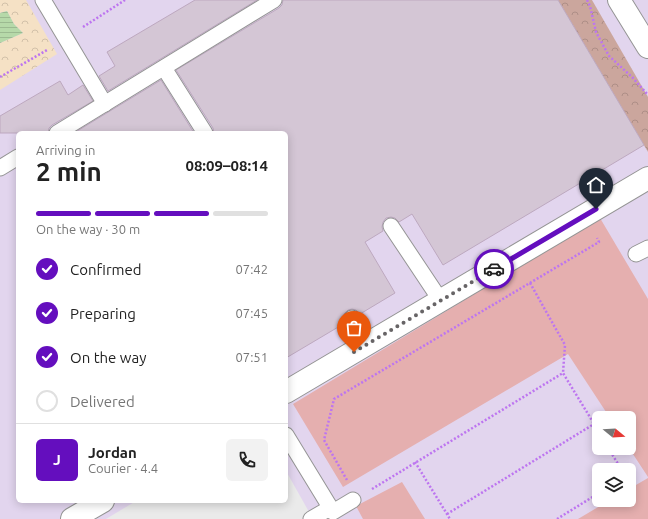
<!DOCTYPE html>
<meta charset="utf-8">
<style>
body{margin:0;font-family:Ubuntu,sans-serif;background:#f2f2f2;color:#222;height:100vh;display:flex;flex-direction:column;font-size:15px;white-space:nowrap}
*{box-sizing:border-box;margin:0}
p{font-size:13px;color:#767676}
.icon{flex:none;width:22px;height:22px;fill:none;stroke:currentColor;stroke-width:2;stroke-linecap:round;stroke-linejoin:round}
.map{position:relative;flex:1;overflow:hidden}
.panel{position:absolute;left:16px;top:131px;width:272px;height:372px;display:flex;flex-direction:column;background:#fff;border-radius:6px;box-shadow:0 2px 10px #0003}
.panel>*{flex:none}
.needle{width:26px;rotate:108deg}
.buttons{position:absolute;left:592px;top:411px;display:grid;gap:8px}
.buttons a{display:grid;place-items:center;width:44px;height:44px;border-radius:6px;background:#fff;box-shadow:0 2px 10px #0003;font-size:20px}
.pin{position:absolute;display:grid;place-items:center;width:34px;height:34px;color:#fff;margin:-41px -17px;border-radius:50% 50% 50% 0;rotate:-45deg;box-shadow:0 0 4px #0007}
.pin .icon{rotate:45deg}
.courier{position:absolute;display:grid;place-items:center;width:40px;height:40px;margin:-20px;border:3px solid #640ebe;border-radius:50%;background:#fff;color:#222;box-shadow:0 1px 5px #0007}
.overview em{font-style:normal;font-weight:700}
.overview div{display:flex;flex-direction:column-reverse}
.overview{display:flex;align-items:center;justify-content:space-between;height:68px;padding:0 20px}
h1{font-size:26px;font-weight:700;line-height:30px}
.bar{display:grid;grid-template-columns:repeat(4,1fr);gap:6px 4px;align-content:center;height:48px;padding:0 20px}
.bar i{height:5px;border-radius:3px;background:#e0e0e0}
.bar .current{background:#640ebe}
.bar p{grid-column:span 4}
.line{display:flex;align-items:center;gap:10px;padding:0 20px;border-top:1px solid #e0e0e0}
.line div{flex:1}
.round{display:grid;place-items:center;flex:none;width:42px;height:42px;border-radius:6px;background:#f2f2f2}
ol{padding:0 20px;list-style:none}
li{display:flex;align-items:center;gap:12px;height:44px}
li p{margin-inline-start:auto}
li .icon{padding:4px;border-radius:50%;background:#640ebe;color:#fff;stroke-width:4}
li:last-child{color:#767676}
li i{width:22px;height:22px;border:2px solid #e0e0e0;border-radius:50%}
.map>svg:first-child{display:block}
.commercial{fill:#e2d5ee;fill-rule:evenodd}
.grass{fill:#e5afaf}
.forest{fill:url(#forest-crowns)}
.park{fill:url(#park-crowns)}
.parking{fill:#eaeaea}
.water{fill:url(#water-rules)}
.building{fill:#d4c6d5;stroke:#bda8bf}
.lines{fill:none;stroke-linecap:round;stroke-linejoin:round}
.service-casing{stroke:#959595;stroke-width:17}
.minor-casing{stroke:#959595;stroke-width:24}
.path{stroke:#bd75f0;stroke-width:2.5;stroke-dasharray:2 2;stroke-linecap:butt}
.service{stroke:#fff;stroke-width:15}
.minor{stroke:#fff;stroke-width:22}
.done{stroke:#676466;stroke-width:4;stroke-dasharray:0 7.2}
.route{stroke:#640ebe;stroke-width:5}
</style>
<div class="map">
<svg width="648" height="519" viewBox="0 0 648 519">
<defs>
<pattern id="forest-crowns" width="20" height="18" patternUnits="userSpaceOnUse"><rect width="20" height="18" fill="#cba69d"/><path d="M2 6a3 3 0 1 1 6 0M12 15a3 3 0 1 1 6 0" fill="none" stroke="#ae8e87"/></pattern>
<pattern id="park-crowns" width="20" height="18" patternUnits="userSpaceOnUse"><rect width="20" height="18" fill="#f5e1c5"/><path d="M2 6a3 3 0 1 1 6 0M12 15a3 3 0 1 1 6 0" fill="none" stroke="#d2c1a9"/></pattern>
<pattern id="water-rules" width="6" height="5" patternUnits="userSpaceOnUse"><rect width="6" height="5" fill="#b6d9a9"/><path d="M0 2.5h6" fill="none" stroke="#9cba91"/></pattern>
</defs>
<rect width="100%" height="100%" fill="#eee5ed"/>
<path class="commercial" d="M 0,0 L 648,0 L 648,519 L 0,519 ZM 18,133 L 286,133 L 286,501 L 18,501 ZM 599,418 L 629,418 L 629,448 L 599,448 ZM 599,470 L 629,470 L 629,500 L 599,500 Z"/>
<g class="grass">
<path d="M 600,218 L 648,299 L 648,477 L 629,448 L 629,418 L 610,418 L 568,354 L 343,487 L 293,404 Z"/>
<path d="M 648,478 L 648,519 L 578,519 L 610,500 L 629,500 L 629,489 Z"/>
<path d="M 402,482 L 425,519 L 363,519 L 356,506 Z"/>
</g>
<path class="forest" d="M 558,0 L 592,0 L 648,97 L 648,152 Z"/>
<path class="park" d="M 0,0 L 26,0 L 57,54 L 0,90 L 0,43 L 23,33 L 14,24 L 7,11 L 0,13 Z"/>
<path class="parking" d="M 286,471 L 313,519 L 106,519 L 136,501 L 286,501 Z"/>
<path class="water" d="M 7,11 L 14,24 L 23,33 L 0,43 L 0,13 Z"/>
<g class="building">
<path d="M 195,0 L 257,0 L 108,91 L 99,76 L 115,66 L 107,52 Z"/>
<path d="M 283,0 L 558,0 L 644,145 L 443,265 L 412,214 L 399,222 L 395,218 L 391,217 L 386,218 L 383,222 L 382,227 L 383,231 L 365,242 L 395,293 L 360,314 L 356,310 L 352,309 L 348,310 L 344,314 L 343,319 L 345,323 L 286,358 L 286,133 L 214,133 L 213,128 L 176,70 L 279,8 L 282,5 Z"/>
<path d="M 161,80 L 194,133 L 74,133 L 110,111 Z"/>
<path d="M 60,81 L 68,95 L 83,85 L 93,101 L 52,125 L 49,128 L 48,133 L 0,133 L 0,116 Z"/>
</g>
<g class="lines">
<g class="service-casing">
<g id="service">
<path d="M 43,0 L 105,104"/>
<path d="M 164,68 L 205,133"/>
<path d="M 57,133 L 274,0"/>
<path d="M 0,168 L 18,157"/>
<path d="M 391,226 L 441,301"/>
<path d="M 636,254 L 648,248"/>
<path d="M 352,318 L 368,344"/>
<path d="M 286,435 L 333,512 L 353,500"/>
<path d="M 311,519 L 330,508"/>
</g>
</g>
<g class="minor-casing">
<g id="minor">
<path d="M 619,0 L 648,47"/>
<path d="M 286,392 L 648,178"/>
<path d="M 72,519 L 103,501"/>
</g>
</g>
<g class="path">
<path d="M 587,0 L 590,6 L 596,32 L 609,56 L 633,78 L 648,95"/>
<path d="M 83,27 L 125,0"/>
<path d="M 0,77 L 47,50"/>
<path d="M 530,283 L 565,345 L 563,373"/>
<path d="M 608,448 L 622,470"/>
<path d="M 415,462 L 450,519"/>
<path d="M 347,480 L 324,440 L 334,399 L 599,242 L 597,238"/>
<path d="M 372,489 L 563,373 L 599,432"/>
<path d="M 447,514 L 594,424"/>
<path d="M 557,519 L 599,493"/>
</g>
<use href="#service" class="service"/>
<use href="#minor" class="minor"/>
</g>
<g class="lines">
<path class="done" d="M 354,352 L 494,269"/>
<path class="route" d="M 494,269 L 596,209"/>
</g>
</svg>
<div class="buttons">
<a><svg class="needle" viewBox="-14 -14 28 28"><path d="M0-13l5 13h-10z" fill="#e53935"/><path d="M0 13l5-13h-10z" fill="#767676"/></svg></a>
<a><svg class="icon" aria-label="layers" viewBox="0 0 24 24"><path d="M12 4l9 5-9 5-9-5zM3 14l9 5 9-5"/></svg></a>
</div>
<div class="pin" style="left:354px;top:352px;background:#ea580c"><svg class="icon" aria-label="bag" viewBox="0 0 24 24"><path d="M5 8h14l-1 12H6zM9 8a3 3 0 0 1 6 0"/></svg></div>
<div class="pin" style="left:596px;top:209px;background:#1f2937"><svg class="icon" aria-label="home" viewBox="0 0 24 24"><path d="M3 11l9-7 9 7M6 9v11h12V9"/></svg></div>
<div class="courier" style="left:494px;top:269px"><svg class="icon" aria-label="car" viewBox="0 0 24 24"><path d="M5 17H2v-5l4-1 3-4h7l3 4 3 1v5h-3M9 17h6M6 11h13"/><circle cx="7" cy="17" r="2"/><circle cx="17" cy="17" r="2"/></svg></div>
<section class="panel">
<div class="overview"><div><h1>2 min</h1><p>Arriving in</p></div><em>08:09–08:14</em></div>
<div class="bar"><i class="current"></i><i class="current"></i><i class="current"></i><i></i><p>On the way · 30 m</p></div>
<ol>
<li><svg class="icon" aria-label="check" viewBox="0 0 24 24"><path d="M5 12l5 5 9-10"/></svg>Confirmed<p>07:42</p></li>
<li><svg class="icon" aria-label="check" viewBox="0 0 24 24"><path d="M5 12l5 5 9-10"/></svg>Preparing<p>07:45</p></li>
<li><svg class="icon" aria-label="check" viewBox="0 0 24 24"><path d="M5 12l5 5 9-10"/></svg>On the way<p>07:51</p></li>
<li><i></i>Delivered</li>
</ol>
<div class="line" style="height:72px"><b class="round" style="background:#640ebe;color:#fff">J</b><div><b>Jordan</b><p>Courier · 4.4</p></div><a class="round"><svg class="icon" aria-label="phone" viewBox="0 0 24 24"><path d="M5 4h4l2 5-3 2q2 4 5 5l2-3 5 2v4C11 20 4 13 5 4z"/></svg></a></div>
</section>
</div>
